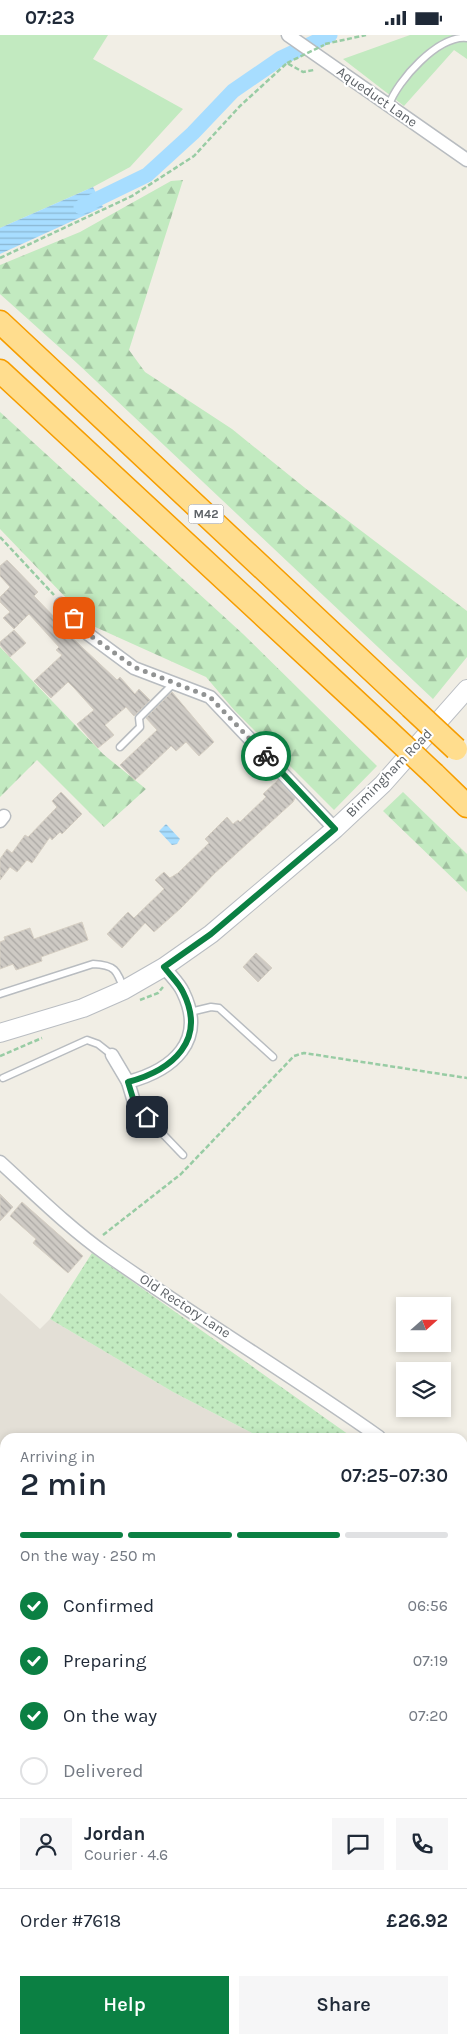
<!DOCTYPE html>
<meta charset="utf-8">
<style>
body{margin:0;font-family:Karla,sans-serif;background:#f6f6f7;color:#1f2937;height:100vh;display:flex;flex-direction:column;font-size:19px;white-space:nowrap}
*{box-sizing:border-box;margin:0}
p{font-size:16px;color:#747a83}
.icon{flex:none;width:28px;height:28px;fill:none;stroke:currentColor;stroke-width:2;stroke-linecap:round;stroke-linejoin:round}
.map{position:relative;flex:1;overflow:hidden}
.sheet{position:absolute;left:0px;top:1398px;width:468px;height:611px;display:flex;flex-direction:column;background:#fff;border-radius:15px 15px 0 0;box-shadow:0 2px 8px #0003}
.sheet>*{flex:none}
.needle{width:32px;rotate:69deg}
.fabs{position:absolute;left:396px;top:1262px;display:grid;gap:10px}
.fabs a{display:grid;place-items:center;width:55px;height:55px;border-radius:0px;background:#fff;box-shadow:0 2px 8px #0003;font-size:25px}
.pin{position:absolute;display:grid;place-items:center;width:42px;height:42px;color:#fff;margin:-21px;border-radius:10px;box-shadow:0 2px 8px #0006}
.courier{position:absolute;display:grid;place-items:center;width:50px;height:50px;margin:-25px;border:4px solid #0b8043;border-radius:50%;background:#fff;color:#222;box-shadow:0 1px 6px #0007}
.headline em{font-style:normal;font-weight:600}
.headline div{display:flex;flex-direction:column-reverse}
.headline{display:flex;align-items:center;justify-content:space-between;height:85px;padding:0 20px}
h1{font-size:32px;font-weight:600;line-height:38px}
.bar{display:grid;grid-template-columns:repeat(4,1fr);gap:8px 5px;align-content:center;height:60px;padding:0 20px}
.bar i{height:6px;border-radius:4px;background:#e0e1e3}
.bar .on{background:#0b8043}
.bar p{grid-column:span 4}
.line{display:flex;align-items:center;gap:12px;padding:0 20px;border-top:1px solid #e0e1e3}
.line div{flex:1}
.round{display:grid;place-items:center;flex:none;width:52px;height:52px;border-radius:0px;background:#f6f6f7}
ol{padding:0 20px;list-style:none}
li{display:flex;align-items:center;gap:15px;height:55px}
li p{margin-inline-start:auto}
li .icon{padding:5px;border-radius:50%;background:#0b8043;color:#fff;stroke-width:4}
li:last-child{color:#747a83}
li i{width:28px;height:28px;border:2px solid #e0e1e3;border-radius:50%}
.primary-button{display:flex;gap:10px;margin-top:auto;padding:10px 20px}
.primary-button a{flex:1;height:58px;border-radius:0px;background:#0b8043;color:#fff;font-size:20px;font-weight:600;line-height:58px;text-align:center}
.primary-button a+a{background:#f6f6f7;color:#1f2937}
.status{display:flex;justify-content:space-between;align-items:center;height:35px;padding:0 25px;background:#fff;direction:ltr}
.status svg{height:14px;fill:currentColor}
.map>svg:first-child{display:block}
.education{fill:#e3dfd6}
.grass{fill:#c2eac0}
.forest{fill:url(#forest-firs)}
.park{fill:url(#park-dots)}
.water{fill:url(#water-rules)}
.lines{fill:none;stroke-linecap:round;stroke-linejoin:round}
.canal{stroke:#a7ddff;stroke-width:15}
.building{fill:url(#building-back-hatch);stroke:#d6cfc3}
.lane-casing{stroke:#b8bcc0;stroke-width:9}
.street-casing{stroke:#b8bcc0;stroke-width:15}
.secondary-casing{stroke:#b9bdc2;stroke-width:20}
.highway-casing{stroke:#f69d00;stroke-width:25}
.path{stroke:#98cca4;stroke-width:2.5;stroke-dasharray:5 2.5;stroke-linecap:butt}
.lane{stroke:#fff;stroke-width:6}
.street{stroke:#fff;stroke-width:12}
.secondary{stroke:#fff;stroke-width:18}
.highway{stroke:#ffdd8e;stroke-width:22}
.highway-bridge-casing{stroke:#f69d00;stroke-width:25;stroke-linecap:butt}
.path-bridge{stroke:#98cca4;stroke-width:2.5;stroke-dasharray:5 2.5;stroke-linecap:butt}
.highway-bridge{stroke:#ffdd8e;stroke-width:22}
.done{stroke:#919393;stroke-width:5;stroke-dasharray:0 9}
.route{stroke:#0b8043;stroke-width:6}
.labels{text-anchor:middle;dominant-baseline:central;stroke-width:4;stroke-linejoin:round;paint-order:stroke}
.shield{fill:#fff;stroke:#8e9195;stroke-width:1}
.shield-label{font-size:12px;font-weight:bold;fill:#5d6267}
.street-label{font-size:14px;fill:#5d6267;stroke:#fff}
</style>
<div class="status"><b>07:23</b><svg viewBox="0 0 49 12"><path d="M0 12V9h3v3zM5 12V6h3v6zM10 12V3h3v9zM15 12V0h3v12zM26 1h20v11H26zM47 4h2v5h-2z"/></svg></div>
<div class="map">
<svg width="467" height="2008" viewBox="0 0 467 2008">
<defs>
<pattern id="forest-firs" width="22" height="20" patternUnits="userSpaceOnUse" patternTransform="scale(1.25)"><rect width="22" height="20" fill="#c2eac0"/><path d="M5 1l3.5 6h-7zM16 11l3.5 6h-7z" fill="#a1c1a0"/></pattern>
<pattern id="park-dots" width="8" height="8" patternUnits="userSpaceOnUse" patternTransform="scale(1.25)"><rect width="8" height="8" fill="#c2eac0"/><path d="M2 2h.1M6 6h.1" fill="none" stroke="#a1c1a0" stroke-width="1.8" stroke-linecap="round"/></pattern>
<pattern id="water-rules" width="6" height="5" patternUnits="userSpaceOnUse" patternTransform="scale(1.25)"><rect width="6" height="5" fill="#a7ddff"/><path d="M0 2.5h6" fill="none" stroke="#8bb7d2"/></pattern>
<pattern id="building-back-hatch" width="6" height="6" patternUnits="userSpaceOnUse" patternTransform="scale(1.25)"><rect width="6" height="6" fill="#cecac4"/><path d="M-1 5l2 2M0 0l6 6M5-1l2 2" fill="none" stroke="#aaa7a3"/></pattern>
</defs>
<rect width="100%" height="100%" fill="#f1eee5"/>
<path class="education" d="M 0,1258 L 40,1294 L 50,1284 L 173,1357 L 252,1398 L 255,1402 L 5,1402 L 5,1722 L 0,1717 Z"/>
<g class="grass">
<path d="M 0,0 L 108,0 L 93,24 L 183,74 L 130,132 L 93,152 L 0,193 Z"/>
<path d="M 410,0 L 467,0 L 467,24 L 454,15 L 404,71 L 343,24 Z"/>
</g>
<g class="forest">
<path d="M 183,145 L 129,315 L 145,337 L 232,394 L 310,457 L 467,576 L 467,622 L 433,664 L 78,329 L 0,259 L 0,230 L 80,197 L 171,146 Z"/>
<path d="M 0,377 L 243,599 L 377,731 L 334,775 L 235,676 L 206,642 L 93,591 L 0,494 Z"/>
<path d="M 0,612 L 103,719 L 146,754 L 104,792 L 37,725 L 0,762 Z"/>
<path d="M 403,757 L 467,819 L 467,857 L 383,776 Z"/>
<path d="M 0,1717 L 5,1722 L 5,1796 L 0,1795 Z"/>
<path d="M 467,1900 L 467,1940 L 463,1946 L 463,1905 Z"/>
<path d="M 365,2004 L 433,2004 L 432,2008 L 362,2008 Z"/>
</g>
<g class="park">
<path d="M 92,1218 L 352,1402 L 255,1402 L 252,1398 L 173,1357 L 50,1284 Z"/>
<path d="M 0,1795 L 5,1796 L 5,1965 L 0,1971 Z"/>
</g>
<g class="water">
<path d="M 93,152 L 103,172 L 0,219 L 0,193 Z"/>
<path d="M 166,789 L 180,804 L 177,809 L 172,810 L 159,796 Z"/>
</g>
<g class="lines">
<path class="canal" d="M 81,172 L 147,140 L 193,98 L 233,56 L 281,23 L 330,0"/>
</g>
<g class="building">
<path d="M 7,525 L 38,557 L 34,561 L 58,586 L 56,592 L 58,596 L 67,598 L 117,645 L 120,642 L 135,659 L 139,654 L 150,665 L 134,681 L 126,672 L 105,690 L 114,700 L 98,713 L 77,689 L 94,675 L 75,654 L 68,647 L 51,663 L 34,646 L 62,620 L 56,615 L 59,612 L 29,579 L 14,594 L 3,583 L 10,577 L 0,567 L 0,562 L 10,552 L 0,541 L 0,531 Z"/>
<path d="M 14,595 L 26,608 L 10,622 L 0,610 L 0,607 Z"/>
<path d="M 172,657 L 214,707 L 199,721 L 186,707 L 176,716 L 171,711 L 135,745 L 120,730 L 157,695 L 146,683 Z"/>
<path d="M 278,745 L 295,763 L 293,767 L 215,838 L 181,873 L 154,897 L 145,888 L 122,913 L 107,899 L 128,877 L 134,883 L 164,854 L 155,845 L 164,837 L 170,843 L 178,838 L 209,808 L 205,804 L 227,782 L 233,789 L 238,785 L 240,787 L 266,762 L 263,759 Z"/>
<path d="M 61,757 L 82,779 L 62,799 L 60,797 L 52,805 L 50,802 L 32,828 L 27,825 L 17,837 L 10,832 L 0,845 L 0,824 L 7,814 L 12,818 L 25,800 L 28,802 L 57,772 L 52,766 Z"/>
<path d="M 82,887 L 88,905 L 41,922 L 42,926 L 16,935 L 13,929 L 0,934 L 0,907 L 5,905 L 4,902 L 30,893 L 34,904 Z"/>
<path d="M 256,918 L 272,933 L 258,947 L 243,932 Z"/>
<path d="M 0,1159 L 13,1172 L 0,1186 Z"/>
<path d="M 22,1167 L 83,1221 L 68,1238 L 33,1208 L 36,1204 L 10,1181 Z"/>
</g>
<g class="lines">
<g class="lane-casing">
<g id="lane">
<path d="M 389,70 C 397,46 438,0 467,3"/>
<path d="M 120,712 L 140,692 L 139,683 L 174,648"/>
<path d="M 0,959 L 93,929 C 115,930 117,935 124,955"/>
<path d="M 190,977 L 211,972 L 219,973 L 273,1022"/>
<path d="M 3,1043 L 87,1005 L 98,1009 L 112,1020"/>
<path d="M 135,1070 L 183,1120"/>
</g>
</g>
<g class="street-casing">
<g id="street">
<path d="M 288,0 L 467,125"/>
<path d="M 61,569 L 88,599 L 134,633 L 210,662 L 335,794"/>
<path d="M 64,591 L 74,583"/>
<path d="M 0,786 L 4,781"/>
<path d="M 112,1020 L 128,1047"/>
<path d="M 135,1070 L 128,1047 C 173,1035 207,1006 183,957 C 179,948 170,940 164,932"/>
<path d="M 0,1127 C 34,1158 68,1192 106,1219 C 195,1282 290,1339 379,1402"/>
<path d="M 462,1459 L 467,1462"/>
<path d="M 462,1953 L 467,1947"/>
<path d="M 435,2008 L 436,2004"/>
</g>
</g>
<g class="secondary-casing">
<path id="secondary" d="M 0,998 L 83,973 L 124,955 L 164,932 L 211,899 L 335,794 L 383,749 L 467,654"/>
</g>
<g class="highway-casing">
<g id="highway">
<path d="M 0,287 L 411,672"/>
<path d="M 0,336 L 387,695"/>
<path d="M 434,739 L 467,771"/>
</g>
</g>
<g class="path">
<path d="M 325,9 L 366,0"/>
<path d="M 0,223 L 132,161 L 194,121 L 240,71 L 287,28 L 303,37 L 314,35"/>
<path d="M 0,502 L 54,560"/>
<path d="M 140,965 L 158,958 L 163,952"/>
<path d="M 0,1021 L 42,1003"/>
<path d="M 103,1200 L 181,1139 L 294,1021 L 304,1018 L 467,1043"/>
<path d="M 0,1735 L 5,1740"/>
<path d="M 0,1791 L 5,1793"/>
<path d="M 462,1901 L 467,1896"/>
<path d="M 0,1940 L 5,1934"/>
<path d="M 333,2004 L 338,2008"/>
<path d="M 338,2007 L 343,2004"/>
</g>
<use href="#lane" class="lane"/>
<use href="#street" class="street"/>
<use href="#secondary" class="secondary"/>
<use href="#highway" class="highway"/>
<g class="highway-bridge-casing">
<g id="highway-bridge">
<path d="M 411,672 L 456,714"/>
<path d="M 387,695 L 434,739"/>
</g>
</g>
<path class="path-bridge" d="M 287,28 L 324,10"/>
<use href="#highway-bridge" class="highway-bridge"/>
</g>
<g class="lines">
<path class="done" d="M 74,583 L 88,599 L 134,632 L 210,662 L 266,721"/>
<path class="route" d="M 147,1082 L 135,1070 L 128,1047 C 173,1035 207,1005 183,957 C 179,948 170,940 164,932 L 211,899 L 335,794 L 266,721"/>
</g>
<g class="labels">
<rect class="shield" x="188.5" y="469.5" width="35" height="19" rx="4"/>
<g class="shield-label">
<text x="206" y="479">M42</text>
</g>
<g class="street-label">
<text transform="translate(377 62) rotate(35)">Aqueduct Lane</text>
<text transform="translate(389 738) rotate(-46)">Birmingham Road</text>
<text transform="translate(185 1271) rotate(33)">Old Rectory Lane</text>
</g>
</g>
</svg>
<div class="fabs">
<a><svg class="needle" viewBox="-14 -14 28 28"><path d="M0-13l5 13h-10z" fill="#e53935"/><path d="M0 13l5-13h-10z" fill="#747a83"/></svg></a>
<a><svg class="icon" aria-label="layers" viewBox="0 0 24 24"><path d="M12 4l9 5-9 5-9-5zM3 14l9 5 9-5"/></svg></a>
</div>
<div class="pin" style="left:74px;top:583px;background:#ea580c"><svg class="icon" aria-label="bag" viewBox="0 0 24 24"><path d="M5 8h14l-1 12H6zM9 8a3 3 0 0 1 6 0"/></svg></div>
<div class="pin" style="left:147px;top:1082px;background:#1f2937"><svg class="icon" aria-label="home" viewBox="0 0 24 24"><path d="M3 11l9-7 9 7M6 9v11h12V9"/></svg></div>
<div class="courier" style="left:266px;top:721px"><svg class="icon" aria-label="bike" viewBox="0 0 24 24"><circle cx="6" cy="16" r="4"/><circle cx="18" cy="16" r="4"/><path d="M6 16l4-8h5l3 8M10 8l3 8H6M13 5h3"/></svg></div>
<section class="sheet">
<div class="headline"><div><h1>2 min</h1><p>Arriving in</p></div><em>07:25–07:30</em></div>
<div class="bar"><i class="on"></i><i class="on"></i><i class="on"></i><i></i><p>On the way · 250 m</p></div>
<ol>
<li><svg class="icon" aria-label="check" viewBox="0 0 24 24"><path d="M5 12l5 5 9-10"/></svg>Confirmed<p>06:56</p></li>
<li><svg class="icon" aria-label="check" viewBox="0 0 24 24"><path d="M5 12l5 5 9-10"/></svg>Preparing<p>07:19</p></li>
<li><svg class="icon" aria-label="check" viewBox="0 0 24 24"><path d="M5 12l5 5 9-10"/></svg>On the way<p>07:20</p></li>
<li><i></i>Delivered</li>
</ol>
<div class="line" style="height:90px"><a class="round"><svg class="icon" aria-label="person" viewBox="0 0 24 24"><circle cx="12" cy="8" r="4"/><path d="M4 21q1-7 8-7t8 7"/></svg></a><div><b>Jordan</b><p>Courier · 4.6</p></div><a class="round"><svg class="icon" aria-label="chat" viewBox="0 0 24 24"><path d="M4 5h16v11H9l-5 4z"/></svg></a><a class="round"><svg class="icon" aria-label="phone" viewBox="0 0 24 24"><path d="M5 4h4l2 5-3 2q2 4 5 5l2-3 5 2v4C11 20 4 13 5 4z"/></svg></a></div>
<div class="line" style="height:65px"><div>Order #7618</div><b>£26.92</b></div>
<div class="primary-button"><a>Help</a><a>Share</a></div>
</section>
</div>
